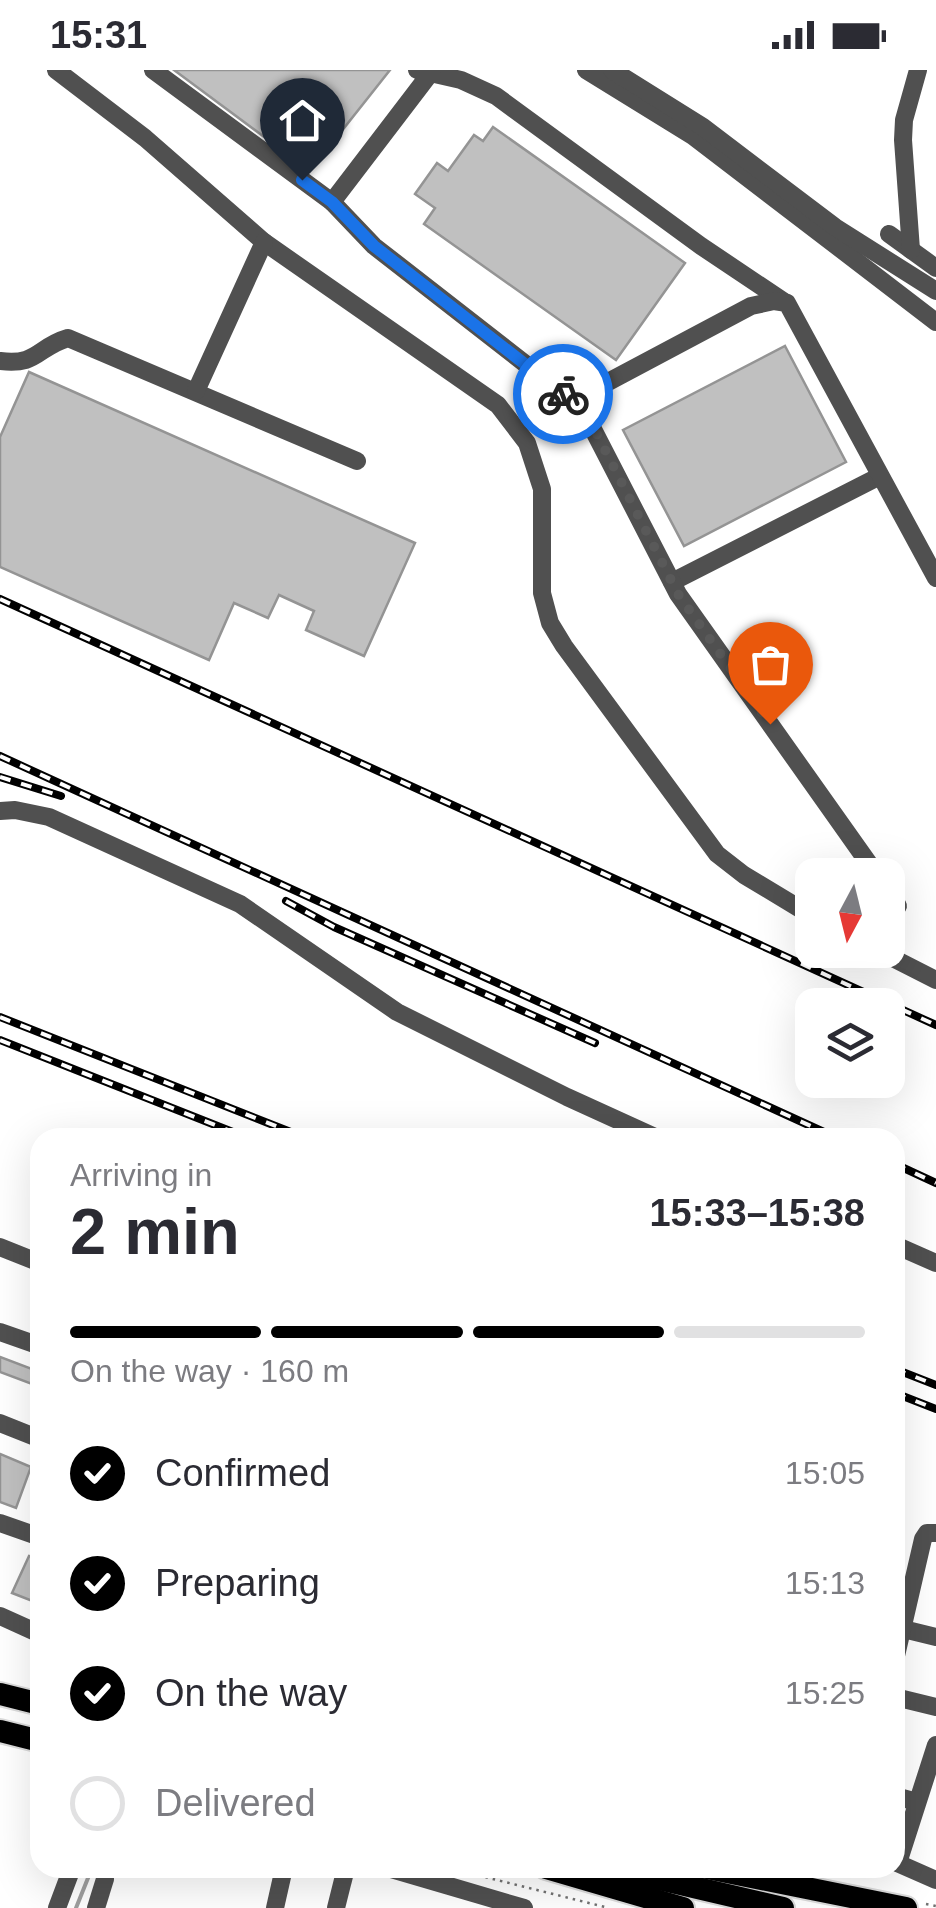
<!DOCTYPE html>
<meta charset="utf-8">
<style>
body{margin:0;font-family:Arial,sans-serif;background:#f2f2f3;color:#2b2b33;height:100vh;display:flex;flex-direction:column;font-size:38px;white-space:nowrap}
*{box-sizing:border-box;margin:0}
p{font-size:32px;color:#7c7c81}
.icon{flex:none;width:55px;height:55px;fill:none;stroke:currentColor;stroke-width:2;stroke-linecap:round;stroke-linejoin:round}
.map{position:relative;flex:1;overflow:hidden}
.details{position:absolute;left:30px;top:1058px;width:875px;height:750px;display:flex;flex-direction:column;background:#fff;border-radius:30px;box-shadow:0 10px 40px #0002}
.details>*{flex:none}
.needle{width:65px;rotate:187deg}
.buttons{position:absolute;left:795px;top:788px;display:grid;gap:20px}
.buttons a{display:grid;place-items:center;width:110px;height:110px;border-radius:20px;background:#fff;box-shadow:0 10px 40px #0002;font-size:50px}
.pin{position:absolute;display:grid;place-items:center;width:85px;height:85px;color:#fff;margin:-102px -42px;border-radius:50% 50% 50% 0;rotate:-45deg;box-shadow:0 0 10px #0007}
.pin .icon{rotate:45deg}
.courier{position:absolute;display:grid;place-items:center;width:100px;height:100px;margin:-50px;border:8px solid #1a73e8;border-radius:50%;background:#fff;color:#222;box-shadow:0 2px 12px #0007}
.head em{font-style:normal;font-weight:700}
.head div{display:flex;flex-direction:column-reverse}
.head{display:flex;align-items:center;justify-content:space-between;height:170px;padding:0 40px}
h1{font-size:65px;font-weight:700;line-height:75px}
.bar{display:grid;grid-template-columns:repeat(4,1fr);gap:15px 10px;align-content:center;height:120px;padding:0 40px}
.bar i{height:12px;border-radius:8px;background:#e1e1e2}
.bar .current{background:#000}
.bar p{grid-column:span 4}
ol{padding:0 40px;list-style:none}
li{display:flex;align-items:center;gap:30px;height:110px}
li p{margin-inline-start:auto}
li .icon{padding:10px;border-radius:50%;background:#000;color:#fff;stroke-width:4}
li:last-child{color:#7c7c81}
li i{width:55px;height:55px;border:5px solid #e1e1e2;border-radius:50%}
.status{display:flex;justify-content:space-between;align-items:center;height:70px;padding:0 50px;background:#fff;direction:ltr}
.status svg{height:28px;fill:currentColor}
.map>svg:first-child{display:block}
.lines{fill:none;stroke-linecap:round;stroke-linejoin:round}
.stream{stroke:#9e9e9e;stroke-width:4}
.building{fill:#c0c0c0;stroke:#949494;stroke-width:2.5}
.major-casing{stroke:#dbdbdb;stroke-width:26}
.path{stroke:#727272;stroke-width:2.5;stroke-dasharray:2.5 5;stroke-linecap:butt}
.minor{stroke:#505050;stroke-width:18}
.major{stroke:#000;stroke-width:22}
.rail-casing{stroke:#000;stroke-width:8}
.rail{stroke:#fff;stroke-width:4;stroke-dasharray:11;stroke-linecap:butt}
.done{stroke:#595959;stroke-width:10;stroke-dasharray:0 18}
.route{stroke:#1a73e8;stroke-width:12}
</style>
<div class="status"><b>15:31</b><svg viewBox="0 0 49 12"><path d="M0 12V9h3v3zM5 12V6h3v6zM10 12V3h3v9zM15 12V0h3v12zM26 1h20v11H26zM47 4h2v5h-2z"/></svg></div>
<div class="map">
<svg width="936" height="1838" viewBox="0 0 936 1838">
<rect width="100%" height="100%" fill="#fff"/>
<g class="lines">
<path class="stream" d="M 76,1838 L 92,1798"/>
</g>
<g class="building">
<path d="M 174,0 L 390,0 L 310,101 Z"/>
<path d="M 493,57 L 685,193 L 616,290 L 424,154 L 435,138 L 415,124 L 437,93 L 448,101 L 474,65 L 483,71 Z"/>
<path d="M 785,276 L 846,392 L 684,476 L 623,360 Z"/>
<path d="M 29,302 L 415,473 L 364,586 L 306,560 L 314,541 L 279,525 L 268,548 L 234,533 L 209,590 L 0,497 L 0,367 Z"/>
<path d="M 0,1287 L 40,1302 L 40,1317 L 0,1302 Z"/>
<path d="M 0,1384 L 31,1397 L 16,1438 L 0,1432 Z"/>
<path d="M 29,1486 L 40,1490 L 40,1534 L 12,1523 Z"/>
</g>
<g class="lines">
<g class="major-casing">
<g id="major">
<path d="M 0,1624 L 40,1634"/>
<path d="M 0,1661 L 40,1671"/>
<path d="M 546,1798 L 683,1838"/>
<path d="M 612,1798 L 783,1838"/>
<path d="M 707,1798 L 906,1838"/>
</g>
</g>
<g class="path">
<path d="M 449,1798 L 609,1838"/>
<path d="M 926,1834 L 936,1836"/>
</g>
<g class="minor">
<path d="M 56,0 L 145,68 L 264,172 L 498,335 L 527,373 L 542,419 L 542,523 L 550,553 L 564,576 L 717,784 L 744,805 L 812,846"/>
<path d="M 153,0 L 332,132 L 374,176 L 582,338"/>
<path d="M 417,0 L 461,10 L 496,26 L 701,176 L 786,233"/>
<path d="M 586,0 L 693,66 L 936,252"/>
<path d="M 612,0 L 703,57 L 835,157 L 936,221"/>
<path d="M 332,132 L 432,1"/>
<path d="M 889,164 L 936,198"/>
<path d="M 911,180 L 903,70 L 904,50 L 918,0"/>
<path d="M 0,291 C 38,296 37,277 68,268 L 357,391"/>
<path d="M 196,321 L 264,172"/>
<path d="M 672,512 L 880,406"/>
<path d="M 0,741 L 15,740 L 49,747 L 240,834 L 397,942 L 567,1027 L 657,1068"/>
<path d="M 877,805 L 678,524 L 582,338 L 583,329 L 593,320 L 751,236 L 774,231 L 787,233 L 936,508"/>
<path d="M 888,821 L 898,836"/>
<path d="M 877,880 L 936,910"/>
<path d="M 895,1175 L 936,1193"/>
<path d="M 0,1177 L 40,1193"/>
<path d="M 0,1262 L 40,1276"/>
<path d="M 0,1353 L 40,1369"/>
<path d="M 0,1453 L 40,1467"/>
<path d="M 0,1546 L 40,1564"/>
<path d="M 895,1557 L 936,1567"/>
<path d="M 895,1590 L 923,1469 L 927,1463 L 936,1463"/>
<path d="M 895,1627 L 936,1637"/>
<path d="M 895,1726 L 917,1732"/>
<path d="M 895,1792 L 936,1810"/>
<path d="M 898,1793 L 936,1675"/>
<path d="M 388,1798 L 524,1838"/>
<path d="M 57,1838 L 72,1798"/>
<path d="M 96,1838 L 105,1809"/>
<path d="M 275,1838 L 284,1798"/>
<path d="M 336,1838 L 346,1798"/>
</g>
<use href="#major" class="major"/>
<g class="rail-casing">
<g id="rail">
<path d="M 0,529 L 936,955"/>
<path d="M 0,686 L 837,1068"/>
<path d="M 0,707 L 61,726"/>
<path d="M 286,831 L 334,857 L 595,973"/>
<path d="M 0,947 L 306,1068"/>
<path d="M 0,970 L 248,1068"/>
<path d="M 895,1094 L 936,1113"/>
<path d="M 895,1299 L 936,1315"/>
<path d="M 895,1323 L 936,1339"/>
</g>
</g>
<use href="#rail" class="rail"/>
</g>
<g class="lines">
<path class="done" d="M 563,324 L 582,338 L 597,364 L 678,524 L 770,654"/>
<path class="route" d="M 302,110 L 332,132 L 374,176 L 563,324"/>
</g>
</svg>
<div class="buttons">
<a><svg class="needle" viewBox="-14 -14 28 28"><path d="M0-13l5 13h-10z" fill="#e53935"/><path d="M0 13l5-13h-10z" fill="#7c7c81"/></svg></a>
<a><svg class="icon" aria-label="layers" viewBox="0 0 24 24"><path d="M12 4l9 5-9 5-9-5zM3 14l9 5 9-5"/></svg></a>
</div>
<div class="pin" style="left:770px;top:654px;background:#ea580c"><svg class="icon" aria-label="bag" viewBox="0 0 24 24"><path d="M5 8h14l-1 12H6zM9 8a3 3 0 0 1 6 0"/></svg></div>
<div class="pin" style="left:302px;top:110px;background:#1f2937"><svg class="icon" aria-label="home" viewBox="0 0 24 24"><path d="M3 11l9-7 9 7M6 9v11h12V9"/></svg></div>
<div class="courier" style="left:563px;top:324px"><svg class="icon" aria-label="bike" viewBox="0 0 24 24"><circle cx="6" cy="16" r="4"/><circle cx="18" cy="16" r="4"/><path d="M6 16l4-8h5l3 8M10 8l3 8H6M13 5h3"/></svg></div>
<section class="details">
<div class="head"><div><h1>2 min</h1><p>Arriving in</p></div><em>15:33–15:38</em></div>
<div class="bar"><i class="current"></i><i class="current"></i><i class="current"></i><i></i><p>On the way · 160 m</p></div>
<ol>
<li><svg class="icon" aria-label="check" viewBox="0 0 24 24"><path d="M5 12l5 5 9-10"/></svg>Confirmed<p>15:05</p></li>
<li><svg class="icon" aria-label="check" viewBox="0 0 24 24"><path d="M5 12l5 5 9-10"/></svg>Preparing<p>15:13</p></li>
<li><svg class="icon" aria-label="check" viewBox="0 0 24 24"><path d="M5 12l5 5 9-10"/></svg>On the way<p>15:25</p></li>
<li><i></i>Delivered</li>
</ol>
</section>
</div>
